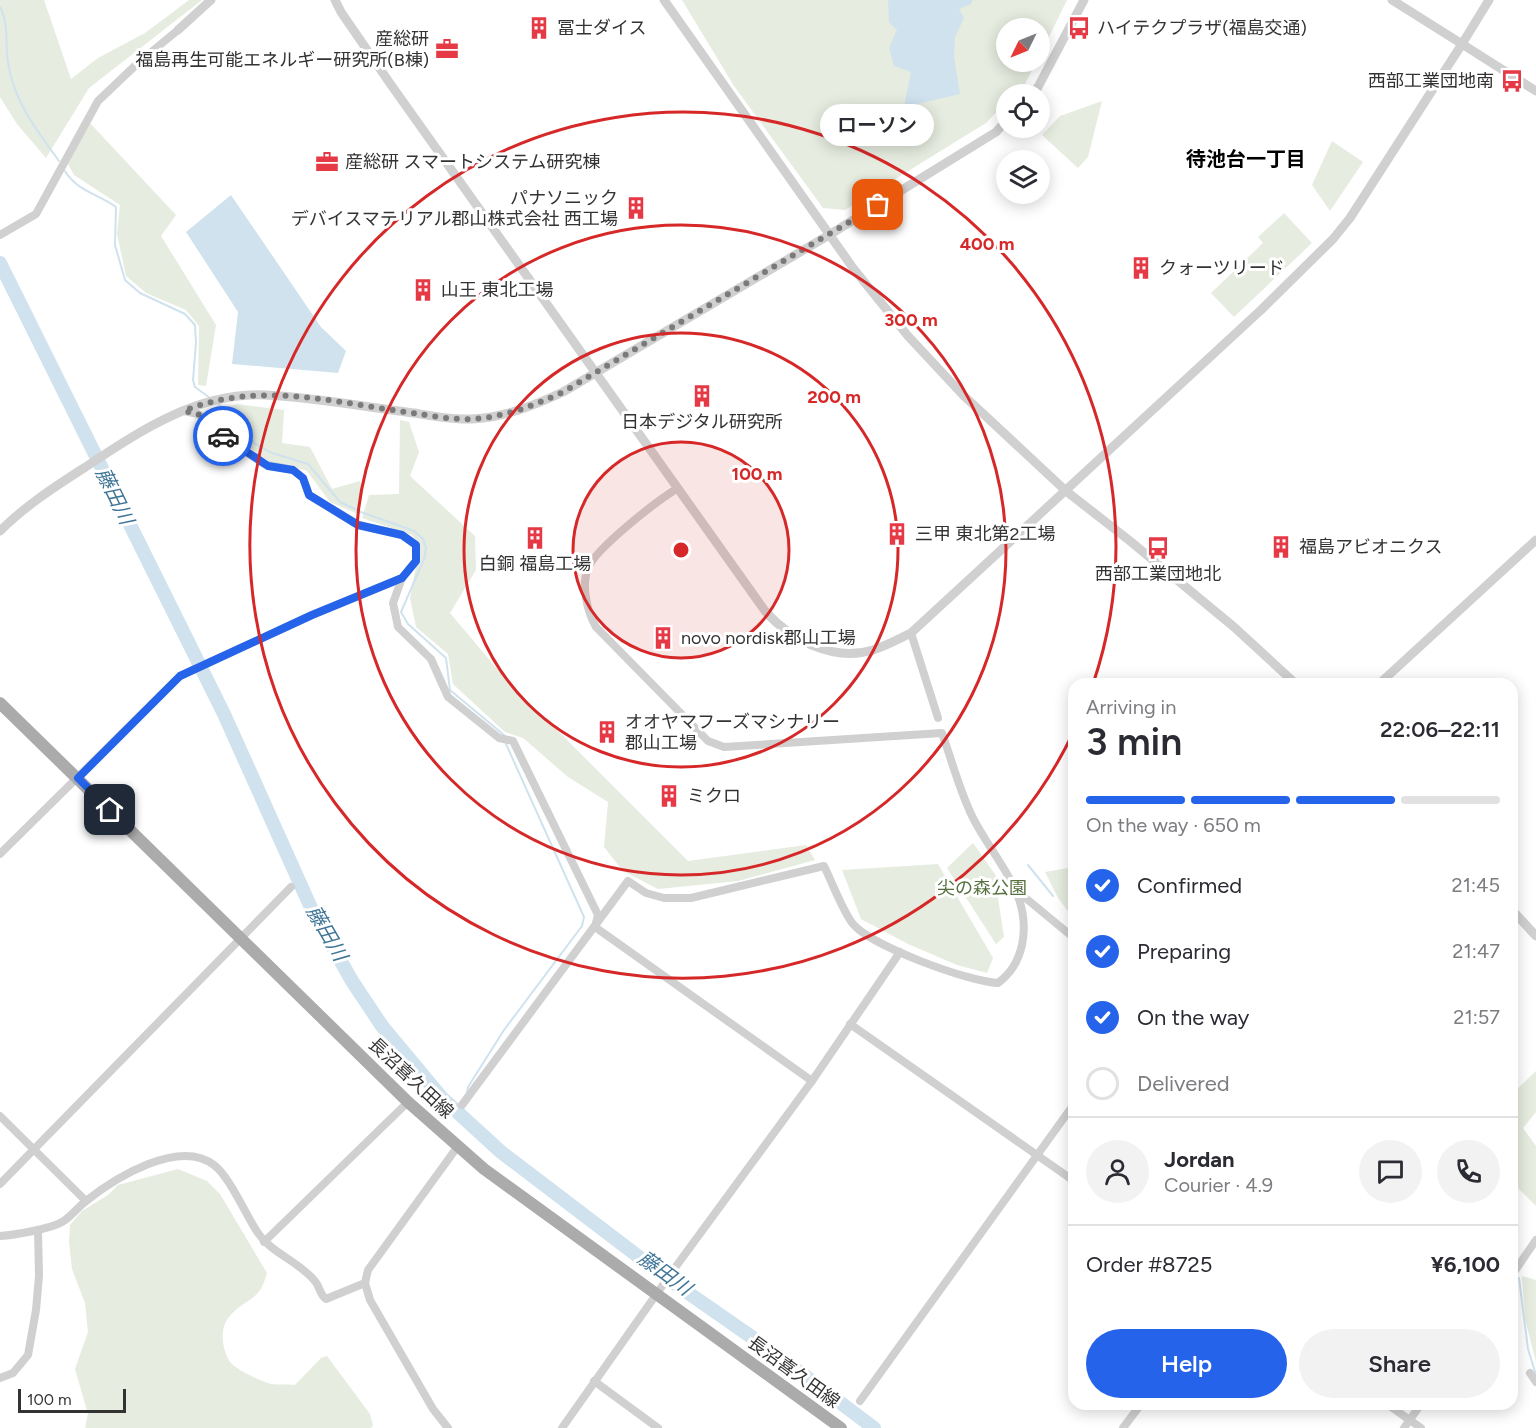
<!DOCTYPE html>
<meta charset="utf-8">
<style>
body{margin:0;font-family:Figtree,"Noto Sans JP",sans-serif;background:#f2f2f3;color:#2b2b33;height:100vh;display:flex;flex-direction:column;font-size:22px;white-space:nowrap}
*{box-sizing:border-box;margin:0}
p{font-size:20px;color:#7c7c81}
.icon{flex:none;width:33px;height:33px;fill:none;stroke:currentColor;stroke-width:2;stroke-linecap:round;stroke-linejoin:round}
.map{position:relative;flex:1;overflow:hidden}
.details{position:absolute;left:1068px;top:678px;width:450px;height:732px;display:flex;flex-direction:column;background:#fff;border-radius:18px;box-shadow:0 3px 15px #0003}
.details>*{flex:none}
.needle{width:39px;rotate:227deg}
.tools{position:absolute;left:996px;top:18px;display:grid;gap:12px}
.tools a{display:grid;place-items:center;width:54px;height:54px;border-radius:50%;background:#fff;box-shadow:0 3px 15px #0003;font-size:30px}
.scale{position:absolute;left:18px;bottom:15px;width:108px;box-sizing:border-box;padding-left:6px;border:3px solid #333;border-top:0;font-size:16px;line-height:21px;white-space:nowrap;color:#333;-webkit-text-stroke:4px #fff;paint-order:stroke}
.pin{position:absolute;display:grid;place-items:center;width:51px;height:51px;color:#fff;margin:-26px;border-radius:12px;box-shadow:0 3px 9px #0006}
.courier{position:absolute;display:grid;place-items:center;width:60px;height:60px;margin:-30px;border:4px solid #2563eb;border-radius:50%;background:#fff;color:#222;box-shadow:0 2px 8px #0007}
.bubble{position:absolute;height:42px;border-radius:21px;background:#fff;box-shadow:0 3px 15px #0003;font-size:20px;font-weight:600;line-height:42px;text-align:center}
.head em{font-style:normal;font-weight:600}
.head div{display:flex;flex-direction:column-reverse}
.head{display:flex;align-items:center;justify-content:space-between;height:102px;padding:0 18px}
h1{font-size:39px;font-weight:600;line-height:45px}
.bar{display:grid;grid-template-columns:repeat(4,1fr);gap:9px 6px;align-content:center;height:72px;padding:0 18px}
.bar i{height:8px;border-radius:4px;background:#e1e1e2}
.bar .selected{background:#2563eb}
.bar p{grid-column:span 4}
.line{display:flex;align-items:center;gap:15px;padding:0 18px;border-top:2px solid #e1e1e2}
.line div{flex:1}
.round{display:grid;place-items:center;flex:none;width:63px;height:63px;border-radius:32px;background:#f2f2f3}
ol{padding:0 18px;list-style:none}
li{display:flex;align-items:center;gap:18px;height:66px}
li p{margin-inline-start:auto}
li .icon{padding:6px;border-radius:50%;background:#2563eb;color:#fff;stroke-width:4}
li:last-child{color:#7c7c81}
li i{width:33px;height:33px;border:3px solid #e1e1e2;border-radius:50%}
.cta{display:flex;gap:12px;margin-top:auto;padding:12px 18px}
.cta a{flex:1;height:69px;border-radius:36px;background:#2563eb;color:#fff;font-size:24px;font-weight:600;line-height:69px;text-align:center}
.cta a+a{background:#f2f2f3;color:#2b2b33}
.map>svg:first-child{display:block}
.green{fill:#e6ecdf}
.water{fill:#cfe2ee}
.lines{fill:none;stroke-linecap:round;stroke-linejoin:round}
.stream{stroke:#cfe2ee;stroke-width:2}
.river{stroke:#cfe2ee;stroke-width:14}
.minor{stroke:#d0d0d0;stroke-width:8}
.tertiary{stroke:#d0d0d0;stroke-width:9}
.primary{stroke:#ababab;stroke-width:12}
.done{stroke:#7a7a7a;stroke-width:6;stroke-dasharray:0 10.8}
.route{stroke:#2563eb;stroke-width:8}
.ring{fill:none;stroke:#d62828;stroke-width:3}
.labels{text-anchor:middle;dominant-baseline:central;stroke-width:6;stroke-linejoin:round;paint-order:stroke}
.poi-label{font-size:18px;fill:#333;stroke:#fff;text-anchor:start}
.park-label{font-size:18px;fill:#56703f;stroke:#fff}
.street-label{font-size:18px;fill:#333;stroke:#fff}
.neighbourhood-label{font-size:20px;font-weight:bold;fill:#000;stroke:#fff}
.water-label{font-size:20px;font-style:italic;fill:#3f7597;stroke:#fff}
.centre{fill:#d62828;stroke:#fff;stroke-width:3}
.ring-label{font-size:18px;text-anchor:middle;font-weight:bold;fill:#d62828;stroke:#fff;stroke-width:6;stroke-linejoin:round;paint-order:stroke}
</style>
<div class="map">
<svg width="1536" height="1428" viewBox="0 0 1536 1428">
<rect width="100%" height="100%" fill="#fff"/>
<g class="green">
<path d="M 0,0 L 44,0 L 71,79 L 98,58 L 145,33 L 189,0 L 202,0 L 89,88 L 46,158 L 17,124 L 0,97 Z"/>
<path d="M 682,0 L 1067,0 L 1040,55 L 1040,28 L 1006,28 L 1006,62 L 1036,62 L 1025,84 L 1014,94 L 1006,94 L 1006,102 L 986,123 L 845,210 L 823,208 L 734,86 Z"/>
<path d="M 1102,101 L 1088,157 L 1078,168 L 1042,135 L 1060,116 Z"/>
<path d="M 89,122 L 176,215 L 161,236 L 216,325 L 206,386 L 198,385 L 199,326 L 186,310 L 146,293 L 126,276 L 117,234 L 120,205 L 74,175 L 68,164 Z"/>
<path d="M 1332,141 L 1363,162 L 1330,211 L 1312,185 Z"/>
<path d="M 1284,213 L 1312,243 L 1234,317 L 1211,293 L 1263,243 L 1258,237 Z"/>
<path d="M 237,404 L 284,410 L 282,443 L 310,447 L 332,489 L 360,481 L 363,493 L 358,514 L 330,502 L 307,471 L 260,458 L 236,434 L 203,414 Z"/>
<path d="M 400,420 L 409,422 L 419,452 L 410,476 L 475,536 L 476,570 L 450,613 L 504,677 L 510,687 L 541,714 L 688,861 L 806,845 L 815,860 L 738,881 L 658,889 L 623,871 L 604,847 L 608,802 L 568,777 L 523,738 L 505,732 L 453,684 L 448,654 L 416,627 L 410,598 L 420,545 L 412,535 L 362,518 L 369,495 L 399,494 Z"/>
<path d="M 973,843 L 1006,890 L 998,898 L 1004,937 L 996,944 L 947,868 Z"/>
<path d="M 938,864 L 993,958 L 987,973 L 957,965 L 908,944 L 861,919 L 842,870 Z"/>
<path d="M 1074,867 L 1074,919 L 1058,898 L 1045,872 Z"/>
<path d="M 1536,1071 L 1536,1112 L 1523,1128 L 1536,1146 L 1536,1206 L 1512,1182 L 1512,1094 Z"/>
<path d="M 178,1169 L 207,1181 L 220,1194 L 267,1273 C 259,1304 245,1297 229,1317 C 219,1329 222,1349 230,1362 C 235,1369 262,1382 271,1384 C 279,1385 287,1384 295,1385 L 321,1358 L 327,1356 L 370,1414 L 373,1425 L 371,1428 L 85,1428 L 88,1414 L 75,1369 L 88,1332 L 85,1303 L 72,1269 L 69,1242 L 70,1225 L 82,1211 L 108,1195 L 118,1185 Z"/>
<path d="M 1522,1276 L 1536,1280 L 1536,1362 L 1525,1319 Z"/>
</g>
<g class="water">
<path d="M 888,0 L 973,0 L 971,4 L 959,9 L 964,18 L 955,37 L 954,57 L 960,94 L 904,107 L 911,72 L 894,66 L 889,48 L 897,30 L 889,22 Z"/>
<path d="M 231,195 L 321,327 L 346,351 L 338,373 L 232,364 L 238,312 L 186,232 Z"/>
</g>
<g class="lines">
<g class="stream">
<path d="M 0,7 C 9,23 5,44 8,62 C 13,100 37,131 59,161"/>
<path d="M 65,171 C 77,191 98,194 116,207 L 115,245 L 125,280 L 140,293 L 185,314 L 195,325 L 196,343 L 193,380 L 195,387 L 210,398"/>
<path d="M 217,403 L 241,422 L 254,443 L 272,453 L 308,464 L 340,502 L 361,512 L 414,531 L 423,539 L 426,548 L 424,559 L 401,612 L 408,624 L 446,658 L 450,690 L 504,735"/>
<path d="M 1028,865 L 1053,896"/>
<path d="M 467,1093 L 468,1087 L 504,1030 L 582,926 L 584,917 L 506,744"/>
<path d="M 1512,1223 L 1516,1259"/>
<path d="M 1519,1278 L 1528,1349 L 1536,1375"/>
</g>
<path class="river" d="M 0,263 L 224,714 L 312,910 L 352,981 L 382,1026 L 442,1098 L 501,1152 L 664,1276 L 776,1354 L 874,1428"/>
<g class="minor">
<path d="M 0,235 L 36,214 L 98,101 L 138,63 L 178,30"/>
<path d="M 184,411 L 198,414 L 225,438 L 264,464 L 293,470 L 303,478 L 309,495 L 359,525 L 402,535 L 416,545 L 416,561 L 402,578 L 393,603 L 398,627 L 431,659 L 448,697 L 499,738 L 513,741 L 598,915 L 595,927 L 812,1081"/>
<path d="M 911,633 L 938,718"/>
<path d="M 0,854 L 180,676 L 312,615 L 402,578"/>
<path d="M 1017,891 L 1074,938"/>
<path d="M 850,1024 L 1074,1181"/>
<path d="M 462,1105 L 628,881 L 646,893 L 664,898 L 691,898 L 824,866 C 832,882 843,912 853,924 C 871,946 969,982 998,983 C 1011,973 1018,962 1022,945 C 1033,893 993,859 972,816 C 959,789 952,761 942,733 L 724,747 L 708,741 L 596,627 C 587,611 581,586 588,568 C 596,548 658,500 678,488"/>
<path d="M 0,1116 L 86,1201"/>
<path d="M 0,1184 L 291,887"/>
<path d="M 0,1236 C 14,1235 50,1229 62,1222 C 71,1217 78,1207 86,1201 C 115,1178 179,1138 214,1165 C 229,1176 245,1213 256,1230 C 270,1253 297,1260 314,1280 C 320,1286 319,1294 326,1299 L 365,1283"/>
<path d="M 264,1242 L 408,1102"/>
<path d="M 1512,1275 L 1536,1240"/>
<path d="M 1530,1373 L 1536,1382"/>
<path d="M 0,1378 L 13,1373 L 28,1355 L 36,1310 L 39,1276 L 38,1230"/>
<path d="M 594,1381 L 658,1428"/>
<path d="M 860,1401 L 1074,1104"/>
<path d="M 1387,1404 L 1421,1428"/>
<path d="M 448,1428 L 433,1409 L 370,1300 L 365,1283 L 368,1270 L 458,1146"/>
<path d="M 562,1428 L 677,1265 L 812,1081 L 900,952"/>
<path d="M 1123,1428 L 1141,1404"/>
<path d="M 1404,1428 L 1421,1404"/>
</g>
<g class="tertiary">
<path d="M 335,0 L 341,12 L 389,82 L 765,611 C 791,640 833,662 873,650 C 886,646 899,639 911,633 L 1261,310 L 1333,239 L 1350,218 L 1462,44 L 1536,91"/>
<path d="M 664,0 L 853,268 L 908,336 L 963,395 L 1066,491 L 1130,541 L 1234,627 L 1296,684"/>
<path d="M 1392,0 L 1462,44 L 1489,0"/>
<path d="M 178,30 L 211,0"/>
<path d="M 1032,94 L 1038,87 L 1084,0"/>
<path d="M 0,531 C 26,505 56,486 87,466 C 140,431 198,392 265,395 C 315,397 364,407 414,413 C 432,416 453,420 472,419 C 505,417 533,406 563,392 L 829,235 L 996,132 L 1006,121"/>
<path d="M 1379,684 L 1536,540"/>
<path d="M 1512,910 L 1536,936"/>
</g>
<path class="primary" d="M 0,703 L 408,1102 L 484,1169 L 841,1428"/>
</g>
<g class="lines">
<path class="done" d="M 223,436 L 198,414 L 184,411 C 258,380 336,403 413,413 C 432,416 453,420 472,419 C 505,417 533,406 563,392 L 878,205"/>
<path class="route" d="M 110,810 L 78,778 L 180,676 L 312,615 L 402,578 L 416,561 L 416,545 L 402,535 L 358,525 L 309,495 L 303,478 L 293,470 L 268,466 L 223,436"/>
</g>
<circle cx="681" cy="550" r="108" fill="#d62828" fill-opacity=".12"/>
<g class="ring">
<circle cx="681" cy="550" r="108"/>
<circle cx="681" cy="550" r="217"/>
<circle cx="681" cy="550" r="325"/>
<path d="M1073 733A433 433 0 1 1 1093 684"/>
</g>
<defs>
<g id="building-bare" transform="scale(1.8)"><path d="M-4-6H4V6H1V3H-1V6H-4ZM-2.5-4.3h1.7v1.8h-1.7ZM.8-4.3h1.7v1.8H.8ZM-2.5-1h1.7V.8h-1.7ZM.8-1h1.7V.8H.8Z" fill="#e63946" stroke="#fff" stroke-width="2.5" paint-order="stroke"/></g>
<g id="bus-bare" transform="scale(1.8)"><path d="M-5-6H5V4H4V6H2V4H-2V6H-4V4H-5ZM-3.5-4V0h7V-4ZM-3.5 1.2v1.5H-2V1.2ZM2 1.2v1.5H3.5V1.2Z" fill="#e63946" stroke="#fff" stroke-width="2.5" paint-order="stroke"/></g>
<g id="office-bare" transform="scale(1.8)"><path d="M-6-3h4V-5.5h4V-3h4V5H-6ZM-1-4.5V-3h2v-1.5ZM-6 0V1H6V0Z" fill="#e63946" stroke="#fff" stroke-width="2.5" paint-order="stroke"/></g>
</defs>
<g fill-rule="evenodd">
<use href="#building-bare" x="539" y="28"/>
<use href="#bus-bare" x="1079" y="28"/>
<use href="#office-bare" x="447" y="49"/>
<use href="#bus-bare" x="1512" y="81"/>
<use href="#office-bare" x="327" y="162"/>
<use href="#building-bare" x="636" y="208"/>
<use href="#building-bare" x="1141" y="268"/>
<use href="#building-bare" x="423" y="290"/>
<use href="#building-bare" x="702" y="396"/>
<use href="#building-bare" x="897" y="534"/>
<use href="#building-bare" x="535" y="538"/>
<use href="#building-bare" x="1281" y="547"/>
<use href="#bus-bare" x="1158" y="548"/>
<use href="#building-bare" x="663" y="638"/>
<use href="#building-bare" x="607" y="732"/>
<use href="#building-bare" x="669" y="796"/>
</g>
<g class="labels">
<g class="poi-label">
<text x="557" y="28">冨士ダイス</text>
<text x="1097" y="28">ハイテクプラザ(福島交通)</text>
<text x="429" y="39" text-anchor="end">産総研<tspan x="429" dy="21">福島再生可能エネルギー研究所(B棟)</tspan></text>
<text x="1494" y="81" text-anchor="end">西部工業団地南</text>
<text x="345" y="162">産総研 スマートシステム研究棟</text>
<text x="618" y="198" text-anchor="end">パナソニック<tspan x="618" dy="21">デバイスマテリアル郡山株式会社 西工場</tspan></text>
<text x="1159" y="268">クォーツリード</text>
<text x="441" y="290">山王 東北工場</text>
<text x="702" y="422" text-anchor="middle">日本デジタル研究所</text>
<text x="915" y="534">三甲 東北第2工場</text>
<text x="1299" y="547">福島アビオニクス</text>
<text x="535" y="564" text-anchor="middle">白銅 福島工場</text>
<text x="1158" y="574" text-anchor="middle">西部工業団地北</text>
<text x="681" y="638">novo nordisk郡山工場</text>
<text x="625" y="722">オオヤマフーズマシナリー<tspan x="625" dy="21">郡山工場</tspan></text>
<text x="687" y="796">ミクロ</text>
</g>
<g class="park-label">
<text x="982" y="888">尖の森公園</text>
</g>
<g class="street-label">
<text transform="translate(411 1078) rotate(43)">長沼喜久田線</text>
<text transform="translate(794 1372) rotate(36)">長沼喜久田線</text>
</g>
<g class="neighbourhood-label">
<text x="1246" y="159">待池台一丁目</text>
</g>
<g class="water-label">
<text transform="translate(115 496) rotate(64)">藤田川</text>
<text transform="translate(327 933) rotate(60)">藤田川</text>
<text transform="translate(665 1273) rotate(36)">藤田川</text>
</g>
</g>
<circle cx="681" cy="550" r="9" class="centre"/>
<g class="ring-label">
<text x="987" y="250">400 m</text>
<text x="911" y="326">300 m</text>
<text x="834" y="403">200 m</text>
<text x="757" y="480">100 m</text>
</g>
</svg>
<div class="tools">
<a><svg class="needle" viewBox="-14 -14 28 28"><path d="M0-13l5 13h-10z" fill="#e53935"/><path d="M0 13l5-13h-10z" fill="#7c7c81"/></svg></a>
<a><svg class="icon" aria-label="locate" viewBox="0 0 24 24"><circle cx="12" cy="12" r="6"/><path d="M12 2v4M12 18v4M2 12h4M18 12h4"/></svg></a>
<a><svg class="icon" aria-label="layers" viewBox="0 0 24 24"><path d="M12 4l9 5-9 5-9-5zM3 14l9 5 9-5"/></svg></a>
</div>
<div class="scale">100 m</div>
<div class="pin" style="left:878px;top:205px;background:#ea580c"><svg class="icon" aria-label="bag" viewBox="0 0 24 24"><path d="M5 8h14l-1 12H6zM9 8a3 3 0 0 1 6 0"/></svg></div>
<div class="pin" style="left:110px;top:810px;background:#1f2937"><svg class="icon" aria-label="home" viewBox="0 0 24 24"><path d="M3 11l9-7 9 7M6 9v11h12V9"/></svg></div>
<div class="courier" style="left:223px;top:436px"><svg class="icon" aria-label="car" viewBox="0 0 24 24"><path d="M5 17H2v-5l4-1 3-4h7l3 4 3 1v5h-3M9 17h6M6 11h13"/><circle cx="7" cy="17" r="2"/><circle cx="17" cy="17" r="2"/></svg></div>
<div class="bubble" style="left:820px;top:104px;width:114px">ローソン</div>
<section class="details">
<div class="head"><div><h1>3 min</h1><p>Arriving in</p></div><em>22:06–22:11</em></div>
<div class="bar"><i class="selected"></i><i class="selected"></i><i class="selected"></i><i></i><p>On the way · 650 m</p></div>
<ol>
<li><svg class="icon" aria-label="check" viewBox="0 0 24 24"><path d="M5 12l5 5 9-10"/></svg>Confirmed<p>21:45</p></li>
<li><svg class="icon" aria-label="check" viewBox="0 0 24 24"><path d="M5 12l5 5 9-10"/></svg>Preparing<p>21:47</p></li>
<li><svg class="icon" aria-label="check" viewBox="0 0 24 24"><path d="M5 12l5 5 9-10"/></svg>On the way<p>21:57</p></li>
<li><i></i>Delivered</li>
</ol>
<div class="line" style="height:108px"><a class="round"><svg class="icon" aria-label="person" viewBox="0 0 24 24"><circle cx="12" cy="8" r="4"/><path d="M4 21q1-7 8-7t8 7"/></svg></a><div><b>Jordan</b><p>Courier · 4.9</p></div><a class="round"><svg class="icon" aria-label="chat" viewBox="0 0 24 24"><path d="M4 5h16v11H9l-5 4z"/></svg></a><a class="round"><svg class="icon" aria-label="phone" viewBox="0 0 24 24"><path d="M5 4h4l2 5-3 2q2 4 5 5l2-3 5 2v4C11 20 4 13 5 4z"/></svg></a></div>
<div class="line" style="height:78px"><div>Order #8725</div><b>¥6,100</b></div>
<div class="cta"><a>Help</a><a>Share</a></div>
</section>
</div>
